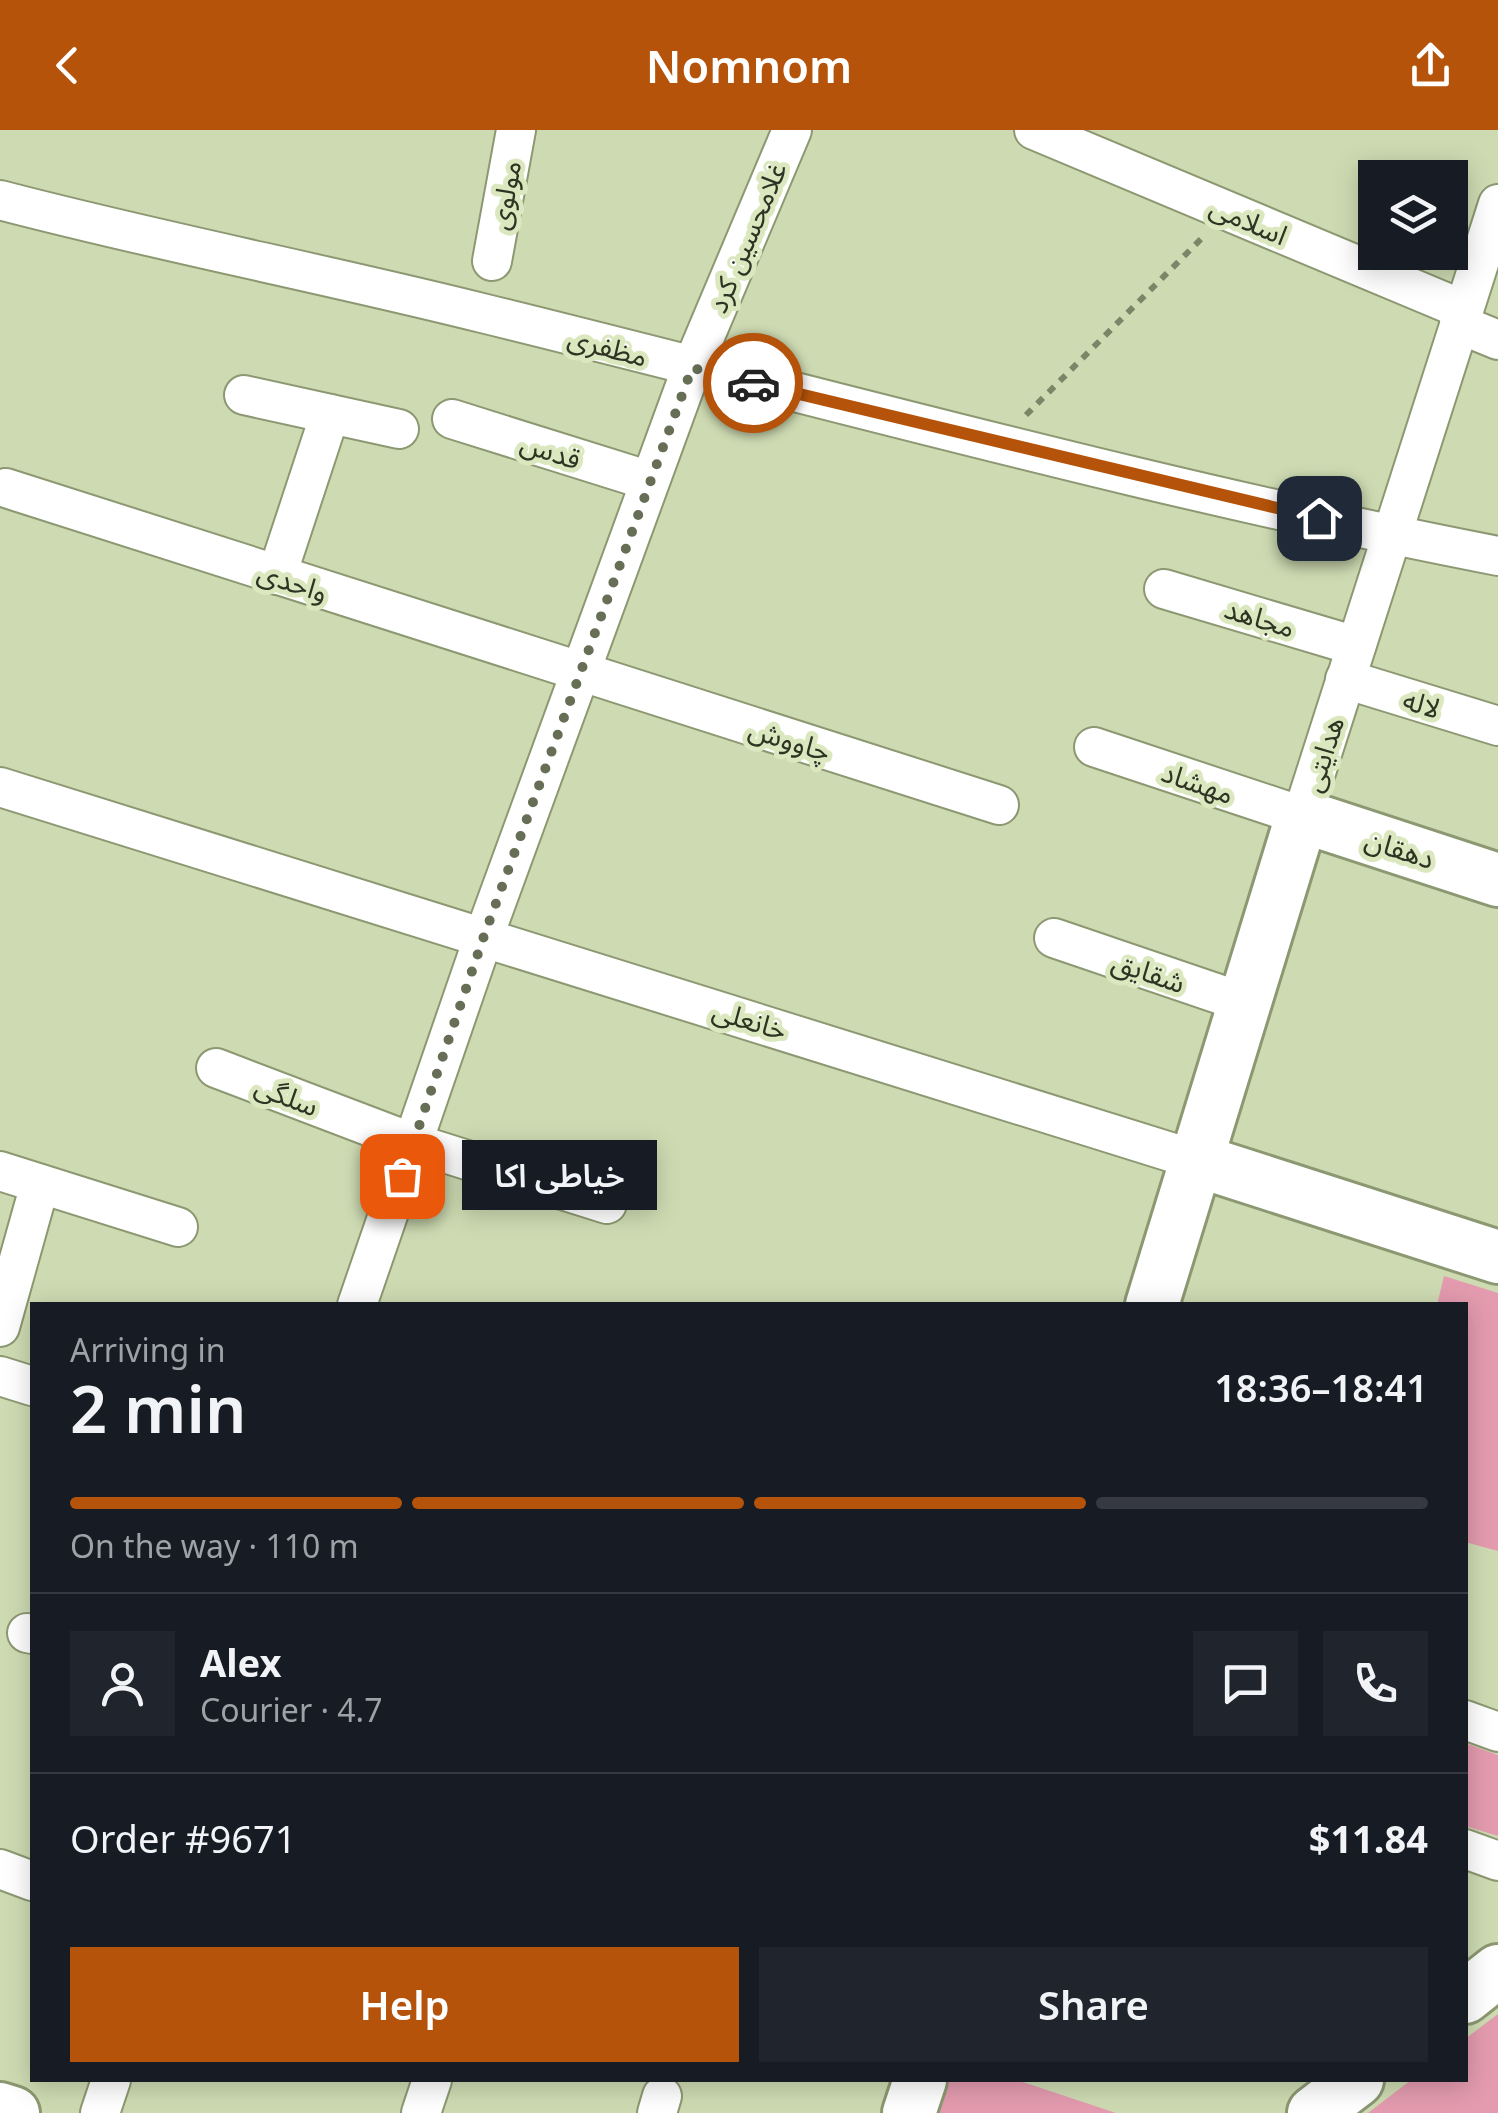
<!DOCTYPE html>
<meta charset="utf-8">
<style>
body{margin:0;font-family:"Noto Sans","Noto Sans Arabic",sans-serif;background:#20242c;color:#f1f3f6;height:100vh;display:flex;flex-direction:column;font-size:38px;white-space:nowrap}
*{box-sizing:border-box;margin:0}
p{font-size:32px;color:#9ea1a6}
.icon{flex:none;width:55px;height:55px;fill:none;stroke:currentColor;stroke-width:2;stroke-linecap:round;stroke-linejoin:round}
.map{position:relative;flex:1;overflow:hidden}
.drawer{position:absolute;left:30px;top:1172px;width:1438px;height:780px;display:flex;flex-direction:column;background:#171b24;border-radius:0px;box-shadow:0 5px 25px #0003}
.drawer>*{flex:none}
.controls{position:absolute;left:1358px;top:30px;display:grid;gap:20px}
.controls a{display:grid;place-items:center;width:110px;height:110px;border-radius:0px;background:#171b24;box-shadow:0 5px 25px #0003;font-size:50px}
.pin{position:absolute;display:grid;place-items:center;width:85px;height:85px;color:#fff;margin:-42px;border-radius:20px;box-shadow:0 5px 15px #0006}
.courier{position:absolute;display:grid;place-items:center;width:100px;height:100px;margin:-50px;border:8px solid #b45309;border-radius:50%;background:#fff;color:#222;box-shadow:0 2px 12px #0007}
.bubble{position:absolute;height:70px;border-radius:0px;background:#171b24;box-shadow:0 5px 25px #0003;font-size:32px;font-weight:600;line-height:70px;text-align:center}
.headline em{font-style:normal;font-weight:600}
.headline div{display:flex;flex-direction:column-reverse}
.headline{display:flex;align-items:center;justify-content:space-between;height:170px;padding:0 40px}
h1{font-size:65px;font-weight:600;line-height:75px}
.bar{display:grid;grid-template-columns:repeat(4,1fr);gap:15px 10px;align-content:center;height:120px;padding:0 40px}
.bar i{height:12px;border-radius:8px;background:#363941}
.bar .selected{background:#b45309}
.bar p{grid-column:span 4}
.line{display:flex;align-items:center;gap:25px;padding:0 40px;border-top:2px solid #363941}
.line div{flex:1}
.round{display:grid;place-items:center;flex:none;width:105px;height:105px;border-radius:0px;background:#20242c}
.cta{display:flex;gap:20px;margin-top:auto;padding:20px 40px}
.cta a{flex:1;height:115px;border-radius:0px;background:#b45309;color:#fff;font-size:40px;font-weight:600;line-height:115px;text-align:center}
.cta a+a{background:#20242c;color:#f1f3f6}
header{display:flex;justify-content:space-between;align-items:center;height:130px;padding:0 40px;background:#b45309;color:#fff;font-size:45px;font-weight:600}
.map>svg:first-child{display:block}
.green{fill:#e49baf}
.lines{fill:none;stroke-linecap:round;stroke-linejoin:round}
.minor-casing{stroke:#8c9871;stroke-width:42}
.secondary-casing{stroke:#8c9871;stroke-width:58}
.path{stroke:#7c8568;stroke-width:6;stroke-dasharray:8 8;stroke-linecap:butt}
.minor{stroke:#fff;stroke-width:38}
.secondary{stroke:#fff;stroke-width:52}
.done{stroke:#666e55;stroke-width:10;stroke-dasharray:0 18}
.route{stroke:#b45309;stroke-width:12}
.labels{text-anchor:middle;dominant-baseline:central;stroke-width:10;stroke-linejoin:round;paint-order:stroke}
.street-label{font-size:28px;fill:#2e3323;stroke:#dbe8bf}
</style>
<header><svg class="icon" aria-label="back" viewBox="0 0 24 24"><path d="M15 5l-7 7 7 7"/></svg>Nomnom<svg class="icon" aria-label="share" viewBox="0 0 24 24"><path d="M12 15V3M7 8l5-5 5 5M5 13v7h14v-7"/></svg></header>
<div class="map">
<svg width="1498" height="1983" viewBox="0 0 1498 1983">
<rect width="100%" height="100%" fill="#cedbb2"/>
<g class="green">
<path d="M 1444,1146 L 1498,1163 L 1498,1421 L 1465,1412 L 1465,1175 L 1437,1175 Z"/>
<path d="M 1465,1613 L 1498,1625 L 1498,1706 L 1465,1696 Z"/>
<path d="M 1498,1884 L 1498,1983 L 1368,1983 L 1411,1950 L 1465,1950 L 1465,1909 Z"/>
<path d="M 938,1950 L 1017,1950 L 1116,1983 L 929,1983 Z"/>
</g>
<g class="lines">
<g class="minor-casing">
<g id="minor">
<path d="M 1034,0 L 1464,180"/>
<path d="M 0,70 C 160,112 322,143 482,183 C 820,266 1156,360 1498,426"/>
<path d="M 492,131 L 516,0"/>
<path d="M 1459,194 L 1498,210"/>
<path d="M 244,265 L 399,299"/>
<path d="M 452,289 L 650,351"/>
<path d="M 6,358 L 999,675"/>
<path d="M 277,445 L 330,284"/>
<path d="M 1164,459 L 1356,516"/>
<path d="M 1345,549 L 1498,596"/>
<path d="M 1094,617 L 1302,686 L 1498,74"/>
<path d="M 0,657 L 1196,1030"/>
<path d="M 1054,808 L 1245,873"/>
<path d="M 216,938 L 413,1013 L 607,1074"/>
<path d="M 0,1041 L 178,1097"/>
<path d="M 357,1175 L 484,806 L 692,237 L 792,0"/>
<path d="M 0,1197 L 40,1054"/>
<path d="M 0,1246 L 32,1256"/>
<path d="M 27,1503 L 32,1504"/>
<path d="M 1465,1590 L 1498,1602"/>
<path d="M 1465,1719 L 1498,1731"/>
<path d="M 0,1739 L 32,1751"/>
<path d="M 100,1983 L 111,1950"/>
<path d="M 421,1983 L 432,1950"/>
<path d="M 657,1983 L 662,1966"/>
</g>
</g>
<g class="secondary-casing">
<g id="secondary">
<path d="M 1196,1030 L 1498,1127"/>
<path d="M 1152,1175 L 1302,686 L 1498,750"/>
<path d="M 1465,1867 L 1498,1841"/>
<path d="M 0,1979 L 13,1983"/>
<path d="M 909,1983 L 920,1950"/>
<path d="M 1314,1983 L 1357,1950"/>
</g>
</g>
<path class="path" d="M 1026,285 L 1204,106"/>
<use href="#minor" class="minor"/>
<use href="#secondary" class="secondary"/>
</g>
<g class="lines">
<path class="done" d="M 402,1046 L 484,806 L 692,238 L 753,253"/>
<path class="route" d="M 753,253 L 1319,388"/>
</g>
<g class="labels">
<g class="street-label">
<text transform="translate(504 65) rotate(-79)">مولوی</text>
<text transform="translate(1249 90) rotate(23)">اسلامی</text>
<text transform="translate(746 107) rotate(-67)">غلامحسین کرد</text>
<text transform="translate(608 216) rotate(15)">مظفری</text>
<text transform="translate(551 320) rotate(18)">قدس</text>
<text transform="translate(293 451) rotate(18)">واحدی</text>
<text transform="translate(1260 487) rotate(17)">مجاهد</text>
<text transform="translate(1422 573) rotate(17)">لاله</text>
<text transform="translate(790 609) rotate(17)">چاووش</text>
<text transform="translate(1322 624) rotate(-72)">هدایتی</text>
<text transform="translate(1198 652) rotate(19)">مهشاد</text>
<text transform="translate(1400 718) rotate(18)">دهقان</text>
<text transform="translate(1149 841) rotate(19)">شقایق</text>
<text transform="translate(750 889) rotate(17)">خانعلی</text>
<text transform="translate(287 965) rotate(21)">سلگی</text>
</g>
</g>
</svg>
<div class="controls">
<a><svg class="icon" aria-label="layers" viewBox="0 0 24 24"><path d="M12 4l9 5-9 5-9-5zM3 14l9 5 9-5"/></svg></a>
</div>
<div class="pin" style="left:402px;top:1046px;background:#ea580c"><svg class="icon" aria-label="bag" viewBox="0 0 24 24"><path d="M5 8h14l-1 12H6zM9 8a3 3 0 0 1 6 0"/></svg></div>
<div class="pin" style="left:1319px;top:388px;background:#1f2937"><svg class="icon" aria-label="home" viewBox="0 0 24 24"><path d="M3 11l9-7 9 7M6 9v11h12V9"/></svg></div>
<div class="courier" style="left:753px;top:253px"><svg class="icon" aria-label="car" viewBox="0 0 24 24"><path d="M5 17H2v-5l4-1 3-4h7l3 4 3 1v5h-3M9 17h6M6 11h13"/><circle cx="7" cy="17" r="2"/><circle cx="17" cy="17" r="2"/></svg></div>
<div class="bubble" style="left:462px;top:1010px;width:195px">خیاطی اکا</div>
<section class="drawer">
<div class="headline"><div><h1>2 min</h1><p>Arriving in</p></div><em>18:36–18:41</em></div>
<div class="bar"><i class="selected"></i><i class="selected"></i><i class="selected"></i><i></i><p>On the way · 110 m</p></div>
<div class="line" style="height:180px"><a class="round"><svg class="icon" aria-label="person" viewBox="0 0 24 24"><circle cx="12" cy="8" r="4"/><path d="M4 21q1-7 8-7t8 7"/></svg></a><div><b>Alex</b><p>Courier · 4.7</p></div><a class="round"><svg class="icon" aria-label="chat" viewBox="0 0 24 24"><path d="M4 5h16v11H9l-5 4z"/></svg></a><a class="round"><svg class="icon" aria-label="phone" viewBox="0 0 24 24"><path d="M5 4h4l2 5-3 2q2 4 5 5l2-3 5 2v4C11 20 4 13 5 4z"/></svg></a></div>
<div class="line" style="height:130px"><div>Order #9671</div><b>$11.84</b></div>
<div class="cta"><a>Help</a><a>Share</a></div>
</section>
</div>
